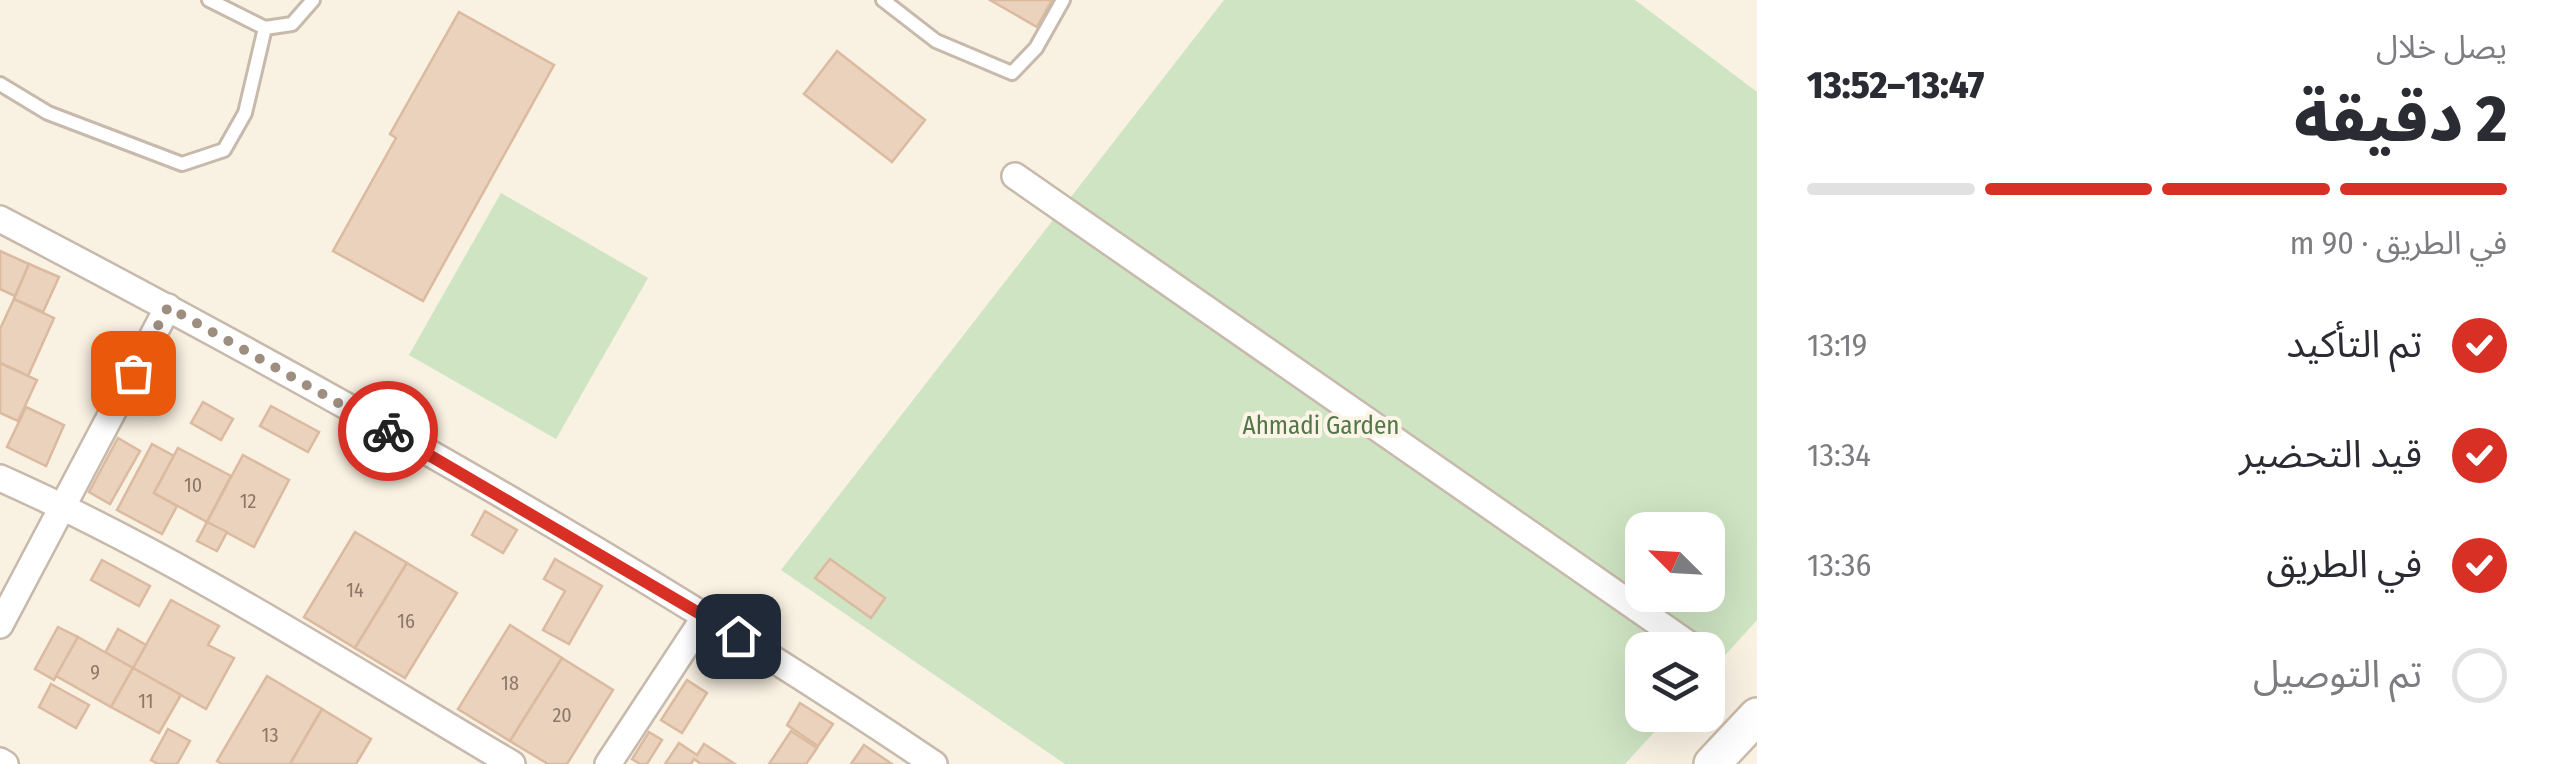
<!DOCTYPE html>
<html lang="ar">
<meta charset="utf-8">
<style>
body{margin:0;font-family:"Fira Sans Condensed","Noto Sans Arabic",sans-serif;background:#f7f7f7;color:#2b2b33;direction:rtl;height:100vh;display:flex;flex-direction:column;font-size:38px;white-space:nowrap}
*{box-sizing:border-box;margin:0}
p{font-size:32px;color:#7c7c81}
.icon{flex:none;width:55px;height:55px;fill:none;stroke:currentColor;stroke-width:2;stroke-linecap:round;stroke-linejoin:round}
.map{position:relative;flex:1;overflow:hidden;direction:ltr}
.sheet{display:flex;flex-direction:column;background:#fff;width:800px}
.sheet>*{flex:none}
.needle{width:65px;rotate:294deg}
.tools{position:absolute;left:1625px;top:512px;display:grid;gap:20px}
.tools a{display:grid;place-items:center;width:100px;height:100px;border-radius:20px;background:#fff;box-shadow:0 10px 40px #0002;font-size:50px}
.pin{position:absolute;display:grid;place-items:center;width:85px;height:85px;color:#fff;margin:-42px;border-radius:20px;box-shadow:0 5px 15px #0006}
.courier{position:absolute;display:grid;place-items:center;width:100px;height:100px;margin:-50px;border:8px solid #d93025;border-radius:50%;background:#fff;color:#222;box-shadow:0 2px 12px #0007}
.overview em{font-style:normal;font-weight:800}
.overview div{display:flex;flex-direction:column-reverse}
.overview{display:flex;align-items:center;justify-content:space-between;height:170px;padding:0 50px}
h1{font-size:65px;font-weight:800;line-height:75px}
.bar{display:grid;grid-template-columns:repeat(4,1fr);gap:15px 10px;align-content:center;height:120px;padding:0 50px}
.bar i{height:12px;border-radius:8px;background:#e1e1e2}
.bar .current{background:#d93025}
.bar p{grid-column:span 4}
ol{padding:0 50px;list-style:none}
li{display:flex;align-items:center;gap:30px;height:110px}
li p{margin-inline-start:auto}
li .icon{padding:10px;border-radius:50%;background:#d93025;color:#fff;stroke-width:4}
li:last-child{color:#7c7c81}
li i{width:55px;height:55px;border:5px solid #e1e1e2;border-radius:50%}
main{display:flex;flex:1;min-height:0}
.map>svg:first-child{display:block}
.green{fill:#cee4c2;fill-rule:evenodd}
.building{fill:#ead2bd;stroke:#dbba9f;stroke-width:2.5}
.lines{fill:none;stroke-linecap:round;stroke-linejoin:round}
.lane-casing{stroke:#c7b9ab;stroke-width:18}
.street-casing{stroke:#c7b9ab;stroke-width:30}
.secondary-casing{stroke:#cbbaa9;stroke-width:40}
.lane{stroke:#fff;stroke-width:12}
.street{stroke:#fff;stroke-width:25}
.secondary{stroke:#fff;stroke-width:35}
.done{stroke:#9e8e80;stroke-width:10;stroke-dasharray:0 18}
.route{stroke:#d93025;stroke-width:12}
.labels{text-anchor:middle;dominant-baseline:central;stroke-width:8;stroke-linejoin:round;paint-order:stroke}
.number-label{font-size:20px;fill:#8c7768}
.park-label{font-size:25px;fill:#537748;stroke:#fcf5e7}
</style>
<main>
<section class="sheet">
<div class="overview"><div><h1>2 دقيقة</h1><p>يصل خلال</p></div><em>13:47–13:52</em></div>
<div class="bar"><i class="current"></i><i class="current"></i><i class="current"></i><i></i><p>في الطريق · 90 m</p></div>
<ol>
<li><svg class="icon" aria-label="check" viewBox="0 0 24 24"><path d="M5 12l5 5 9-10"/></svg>تم التأكيد<p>13:19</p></li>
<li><svg class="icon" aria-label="check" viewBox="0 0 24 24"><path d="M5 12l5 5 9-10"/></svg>قيد التحضير<p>13:34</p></li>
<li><svg class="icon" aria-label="check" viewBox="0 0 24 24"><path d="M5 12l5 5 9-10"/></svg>في الطريق<p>13:36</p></li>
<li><i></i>تم التوصيل</li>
</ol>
</section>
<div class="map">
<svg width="1757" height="764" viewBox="0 0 1757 764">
<rect width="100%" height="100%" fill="#f9f1e2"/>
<g class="green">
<path d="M 1224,0 L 1635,0 L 1757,92 L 1757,620 L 1708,674 L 1708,650 L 1642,650 L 1642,715 L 1670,715 L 1625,764 L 1065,764 L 781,570 ZM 1642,530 L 1708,530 L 1708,595 L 1642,595 Z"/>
<path d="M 501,193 L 648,278 L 556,439 L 409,355 Z"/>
</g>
<g class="building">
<path d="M 990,0 L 1052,0 L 1037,27 Z"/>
<path d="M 459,12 L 554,65 L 423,301 L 333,251 L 396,138 L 390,134 Z"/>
<path d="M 837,51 L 925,120 L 892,162 L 804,94 Z"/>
<path d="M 0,251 L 29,264 L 15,296 L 0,289 Z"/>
<path d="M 29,264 L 59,277 L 43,312 L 14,299 Z"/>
<path d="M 14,299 L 54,318 L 28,376 L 0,363 L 0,329 Z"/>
<path d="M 0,363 L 37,380 L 18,421 L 0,413 Z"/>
<path d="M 203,402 L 233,419 L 221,440 L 191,423 Z"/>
<path d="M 271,406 L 319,432 L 308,452 L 260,426 Z"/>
<path d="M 26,407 L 64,425 L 46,466 L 7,447 Z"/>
<path d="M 118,438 L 140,451 L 110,504 L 89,492 Z"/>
<path d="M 152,444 L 174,456 L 154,493 L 177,506 L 162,534 L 117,510 Z"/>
<path d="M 178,448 L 231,476 L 207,522 L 154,493 Z"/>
<path d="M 243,455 L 289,480 L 254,547 L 207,522 Z"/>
<path d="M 485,511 L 517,530 L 503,553 L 472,535 Z"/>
<path d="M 207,522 L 227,532 L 217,551 L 197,541 Z"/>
<path d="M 355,532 L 407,563 L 355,648 L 304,617 Z"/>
<path d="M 555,559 L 602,586 L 569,644 L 543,630 L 565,591 L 544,579 Z"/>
<path d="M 830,559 L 885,598 L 871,618 L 815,578 Z"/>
<path d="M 102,560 L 150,586 L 139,606 L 91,580 Z"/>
<path d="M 407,563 L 457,593 L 405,678 L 355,648 Z"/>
<path d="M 171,600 L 219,626 L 208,645 L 234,658 L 206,709 L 133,668 Z"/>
<path d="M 510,625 L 562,658 L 510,741 L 458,709 Z"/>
<path d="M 58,627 L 78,637 L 54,680 L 35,669 Z"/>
<path d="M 118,629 L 146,645 L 133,668 L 105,653 Z"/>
<path d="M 78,637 L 133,668 L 111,707 L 56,676 Z"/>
<path d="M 562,658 L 613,690 L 567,764 L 548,764 L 510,741 Z"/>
<path d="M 133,668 L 181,695 L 159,733 L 111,707 Z"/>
<path d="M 267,676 L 322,709 L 290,764 L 222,764 L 217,761 Z"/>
<path d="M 687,680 L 707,693 L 682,733 L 661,720 Z"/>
<path d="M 51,684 L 89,705 L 76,728 L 39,707 Z"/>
<path d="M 800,703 L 833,724 L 818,746 L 787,725 Z"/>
<path d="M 322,709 L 371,739 L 356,764 L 290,764 Z"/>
<path d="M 168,729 L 190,741 L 177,764 L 158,764 L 151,760 Z"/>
<path d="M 791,731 L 817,748 L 806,764 L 769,764 Z"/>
<path d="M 649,732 L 662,740 L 647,764 L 640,764 L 632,759 Z"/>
<path d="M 679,743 L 697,755 L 704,744 L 735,764 L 701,764 L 694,759 L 691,764 L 665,764 Z"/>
<path d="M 864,745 L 892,764 L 851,764 Z"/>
</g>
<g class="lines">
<g class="lane-casing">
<g id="lane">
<path d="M 209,0 L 265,28 L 292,24 L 313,0"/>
<path d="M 883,0 L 936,41 L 1012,73 L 1036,48 L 1063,0"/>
<path d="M 0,84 L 48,113 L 182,164 L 224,150 L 245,113 L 265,28"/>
</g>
</g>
<g class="street-casing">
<g id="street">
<path d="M 1015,176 L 1697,650"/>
<path d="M 0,219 C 319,386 635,563 934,764"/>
<path d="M 0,478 C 178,557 345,665 512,764"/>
<path d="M 0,625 L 168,307"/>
<path d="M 0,761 L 5,764"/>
<path d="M 608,764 L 706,615"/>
</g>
</g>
<g class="secondary-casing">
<path id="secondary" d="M 1712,764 L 1757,716"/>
</g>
<use href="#lane" class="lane"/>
<use href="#street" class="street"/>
<use href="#secondary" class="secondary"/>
</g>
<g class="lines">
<path class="done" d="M 133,373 L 168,307 L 388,431"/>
<path class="route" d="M 388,431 L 738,636"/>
</g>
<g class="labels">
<g class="number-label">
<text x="193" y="485">10</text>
<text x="248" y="501">12</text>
<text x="355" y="590">14</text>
<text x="406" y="621">16</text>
<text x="95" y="672">9</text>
<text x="510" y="683">18</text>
<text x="146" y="701">11</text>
<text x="562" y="715">20</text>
<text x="270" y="735">13</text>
</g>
<g class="park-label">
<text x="1321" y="426">Ahmadi Garden</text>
</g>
</g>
</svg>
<div class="tools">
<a><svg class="needle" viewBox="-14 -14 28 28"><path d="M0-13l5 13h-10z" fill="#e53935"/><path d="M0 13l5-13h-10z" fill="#7c7c81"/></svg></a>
<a><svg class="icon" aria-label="layers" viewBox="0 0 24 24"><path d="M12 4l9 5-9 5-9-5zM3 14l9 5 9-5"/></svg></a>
</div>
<div class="pin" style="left:133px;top:373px;background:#ea580c"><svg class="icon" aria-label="bag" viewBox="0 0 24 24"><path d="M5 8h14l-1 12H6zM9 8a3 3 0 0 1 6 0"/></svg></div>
<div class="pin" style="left:738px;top:636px;background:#1f2937"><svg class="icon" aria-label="home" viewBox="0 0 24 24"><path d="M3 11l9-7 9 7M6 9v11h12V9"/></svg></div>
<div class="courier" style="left:388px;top:431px"><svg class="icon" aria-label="bike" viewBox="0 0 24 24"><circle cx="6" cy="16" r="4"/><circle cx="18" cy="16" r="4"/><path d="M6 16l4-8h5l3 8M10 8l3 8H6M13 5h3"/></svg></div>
</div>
</main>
